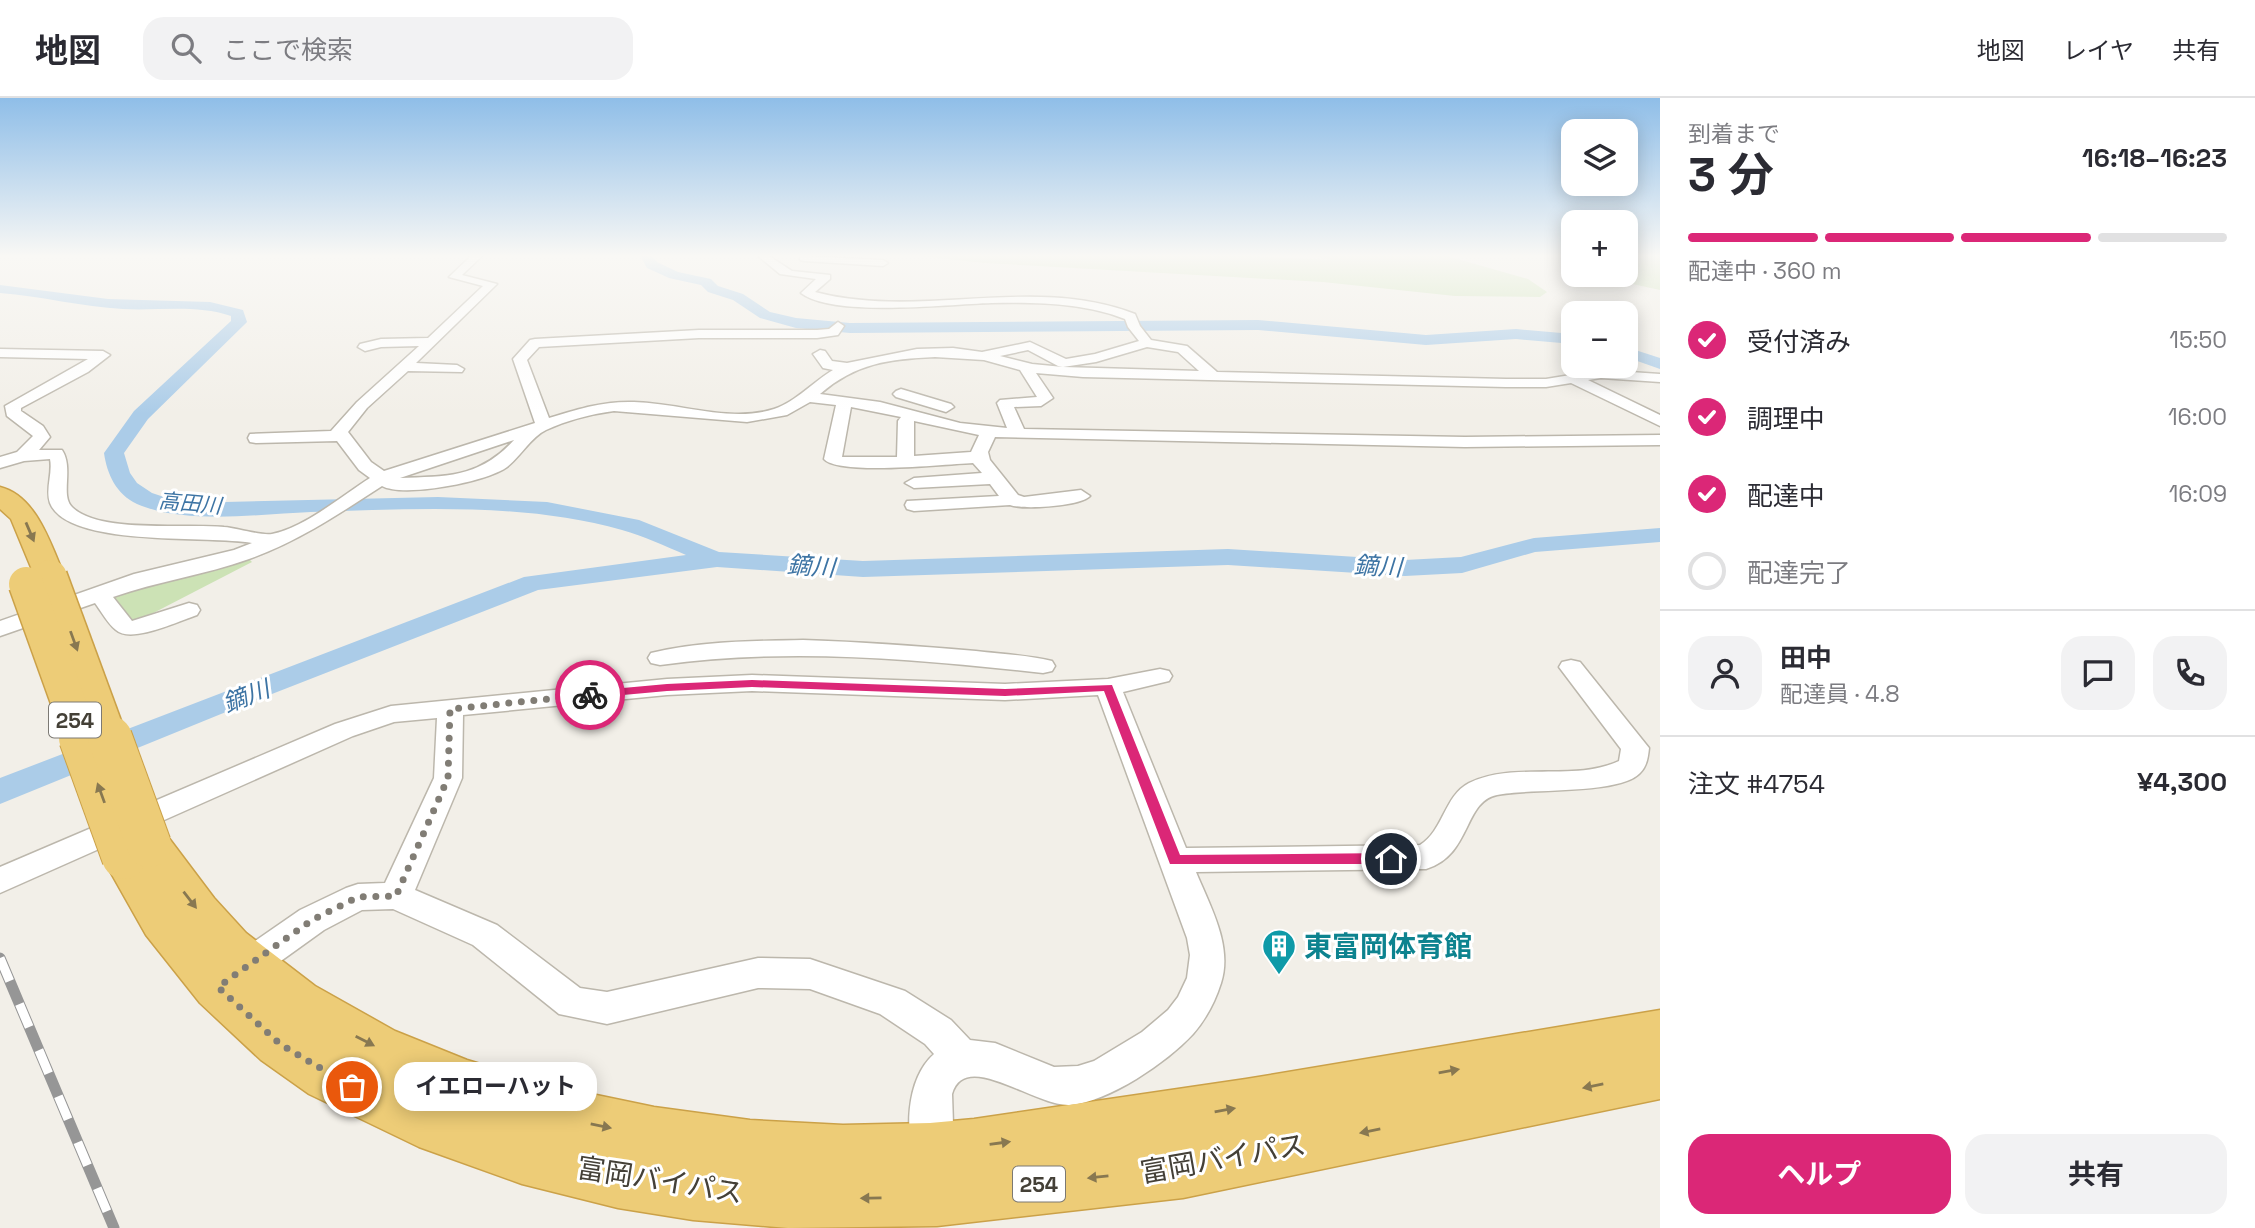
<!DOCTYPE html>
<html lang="ja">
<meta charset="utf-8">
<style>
body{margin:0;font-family:"Space Grotesk","Noto Sans JP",sans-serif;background:#f2f2f3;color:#2b2b33;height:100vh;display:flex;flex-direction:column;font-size:26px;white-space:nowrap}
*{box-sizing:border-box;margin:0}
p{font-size:23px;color:#7c7c81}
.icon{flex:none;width:38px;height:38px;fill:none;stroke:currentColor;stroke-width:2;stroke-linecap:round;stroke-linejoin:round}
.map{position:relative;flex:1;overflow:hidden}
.drawer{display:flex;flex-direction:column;background:#fff;width:595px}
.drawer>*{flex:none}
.controls{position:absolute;left:1561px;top:21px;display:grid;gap:14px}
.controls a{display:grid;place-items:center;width:77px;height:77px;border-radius:14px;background:#fff;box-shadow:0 4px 18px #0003;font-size:35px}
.pin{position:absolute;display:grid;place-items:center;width:60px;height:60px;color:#fff;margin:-30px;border:4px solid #fff;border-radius:50%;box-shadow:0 2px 7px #0007}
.courier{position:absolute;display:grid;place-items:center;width:70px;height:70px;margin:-35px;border:5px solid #db2777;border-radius:50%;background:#fff;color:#222;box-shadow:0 2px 9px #0007}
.bubble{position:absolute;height:49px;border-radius:21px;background:#fff;box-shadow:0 4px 18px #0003;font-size:23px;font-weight:700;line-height:49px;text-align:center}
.headline em{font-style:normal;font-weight:700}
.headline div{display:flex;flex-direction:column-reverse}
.headline{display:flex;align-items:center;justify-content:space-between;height:119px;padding:0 28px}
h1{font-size:46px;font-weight:700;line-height:52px}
.bar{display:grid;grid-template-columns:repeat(4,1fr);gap:10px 7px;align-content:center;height:84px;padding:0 28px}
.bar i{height:9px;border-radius:5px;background:#e1e1e2}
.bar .selected{background:#db2777}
.bar p{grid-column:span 4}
.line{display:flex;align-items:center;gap:18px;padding:0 28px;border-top:2px solid #e1e1e2}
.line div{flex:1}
.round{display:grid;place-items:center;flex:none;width:74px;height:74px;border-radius:21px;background:#f2f2f3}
ol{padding:0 28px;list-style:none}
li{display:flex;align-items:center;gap:21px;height:77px}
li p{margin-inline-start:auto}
li .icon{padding:7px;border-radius:50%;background:#db2777;color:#fff;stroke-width:4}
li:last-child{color:#7c7c81}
li i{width:38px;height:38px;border:4px solid #e1e1e2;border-radius:50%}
.button{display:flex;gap:14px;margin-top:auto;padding:14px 28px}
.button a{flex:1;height:80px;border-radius:21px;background:#db2777;color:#fff;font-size:28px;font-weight:700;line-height:80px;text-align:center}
.button a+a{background:#f2f2f3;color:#2b2b33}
header{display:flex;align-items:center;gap:42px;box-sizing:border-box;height:98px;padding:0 35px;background:#fff;border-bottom:2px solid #e1e1e2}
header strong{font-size:33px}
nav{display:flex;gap:38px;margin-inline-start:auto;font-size:24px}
.search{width:490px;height:63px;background:#f2f2f3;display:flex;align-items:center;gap:18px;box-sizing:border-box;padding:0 24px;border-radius:21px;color:#7c7c81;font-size:26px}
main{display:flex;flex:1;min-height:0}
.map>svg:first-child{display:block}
.green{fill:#cce2b5}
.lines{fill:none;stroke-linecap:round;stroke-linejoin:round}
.river{fill:#abcce8;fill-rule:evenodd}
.minor-casing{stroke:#bcb7ac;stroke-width:3}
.highway-casing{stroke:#cba148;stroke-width:3}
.minor{fill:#fff;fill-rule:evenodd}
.highway{fill:#edcc77;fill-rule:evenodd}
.rail-casing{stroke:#969696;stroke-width:11}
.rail{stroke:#fff;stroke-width:9;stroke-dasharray:25;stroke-linecap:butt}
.highway-bridge-far1-casing{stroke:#cba148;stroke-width:37;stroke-linecap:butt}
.highway-bridge-casing{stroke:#cba148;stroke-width:46;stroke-linecap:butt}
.highway-bridge-far1{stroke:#edcc77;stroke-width:34}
.highway-bridge{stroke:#edcc77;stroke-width:44}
.oneway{fill:#887851}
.route{fill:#db2777}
.done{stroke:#817d75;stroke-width:7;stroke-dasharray:0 12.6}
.labels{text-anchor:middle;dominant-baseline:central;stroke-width:6;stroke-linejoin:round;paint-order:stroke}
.far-water-label{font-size:21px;font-style:italic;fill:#3d74a4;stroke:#fff}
.shield{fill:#fff;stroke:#7c7973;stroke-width:2}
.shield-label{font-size:21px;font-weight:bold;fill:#444037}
.water-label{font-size:24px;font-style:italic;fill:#3d74a4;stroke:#fff}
.near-culture-label{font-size:28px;font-weight:bold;fill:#0d838f;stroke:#fff;text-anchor:start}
.near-street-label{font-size:28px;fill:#444037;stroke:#fff}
</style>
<header>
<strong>地図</strong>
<div class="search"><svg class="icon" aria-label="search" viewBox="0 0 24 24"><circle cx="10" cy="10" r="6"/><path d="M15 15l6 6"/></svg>ここで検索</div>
<nav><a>地図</a><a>レイヤ</a><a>共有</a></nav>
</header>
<main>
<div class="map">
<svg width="1660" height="1130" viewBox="0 0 1660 1130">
<rect width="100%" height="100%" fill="#f2efe8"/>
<g class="green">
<path d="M 920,158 L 1248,158 L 1331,162 L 1314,158 L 1447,158 L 1528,181 L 1547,194 L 1540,199 L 1455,198 L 1323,184 L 985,165 Z"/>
<path d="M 1626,158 L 1660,158 L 1660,192 L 1591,177 L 1626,177 Z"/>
<path d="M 249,461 L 252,464 L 134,525 L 113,497 Z"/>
</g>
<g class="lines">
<g class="river">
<path d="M 640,158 L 652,158 L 657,164 L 678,174 L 711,181 L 718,188 L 743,196 L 770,214 L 796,220 L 850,225 L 1258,222 L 1426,237 L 1516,231 L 1573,236 L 1573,246 L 1516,241 L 1426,247 L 1258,232 L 850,235 L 796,230 L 760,220 L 733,202 L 708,194 L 701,187 L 669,180 L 647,170 Z"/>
<path d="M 0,187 L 108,201 L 210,204 L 243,212 L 247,224 L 244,227 L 148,321 L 124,355 L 130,375 L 137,385 L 152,395 L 164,399 L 225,404 L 438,399 L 547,404 L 639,422 L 719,454 L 863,463 L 1228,451 L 1405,462 L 1461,459 L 1534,440 L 1660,430 L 1660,444 L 1535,454 L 1462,475 L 1405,478 L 1228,467 L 863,479 L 717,469 L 538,492 L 221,616 L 0,706 L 0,680 L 524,479 L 686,457 C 665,448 644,438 622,432 C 523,404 412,411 311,414 C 259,416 186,427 137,406 C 116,396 107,376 104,355 L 134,313 L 231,223 L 231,218 C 196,206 159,213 123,211 C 82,209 41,198 0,195 Z"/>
<path d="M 1626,249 L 1660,260 L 1660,271 L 1626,259 Z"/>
</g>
<g class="minor-casing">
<g id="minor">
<path d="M 471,158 L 482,158 L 462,177 L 497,186 L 416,265 L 457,267 L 464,271 L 462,274 L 408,273 L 367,310 L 348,334 L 371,364 L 384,373 L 535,325 L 513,261 L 530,242 L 535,241 L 699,232 L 817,232 L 829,231 L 838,224 L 844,228 L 838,237 L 817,240 L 699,240 L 539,249 L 527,262 L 549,320 C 578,311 604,303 634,304 C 679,305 731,325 774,311 C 797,303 813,284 833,272 L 823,270 L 813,256 L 820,252 L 825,253 L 832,263 L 847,265 L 917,251 L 953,250 L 982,254 L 1030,244 L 1066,261 L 1095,256 L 1139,243 L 1128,229 L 1125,221 C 1085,205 1035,204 992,205 C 950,206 834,220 801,195 L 816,181 L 780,176 L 758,158 L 769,158 L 792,173 L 830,177 L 830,181 L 815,194 C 920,222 1032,176 1135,216 L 1140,228 L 1151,242 L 1187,248 L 1217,274 L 1506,281 L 1546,281 L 1601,272 L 1660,276 L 1660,284 L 1601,280 L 1588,282 L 1660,317 L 1660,328 L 1571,285 L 1546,289 L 1506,289 L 1083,279 L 1036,275 L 1053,300 L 1041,308 L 1014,309 L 1024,331 L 1465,339 L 1660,337 L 1660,347 L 1465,349 L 995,339 L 988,354 L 990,362 L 1018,397 L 1024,399 L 1081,392 L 1090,398 C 1081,408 1024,412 1010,407 L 914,413 L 907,411 L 905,407 L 907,403 L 999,398 L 990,386 L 914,390 L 905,385 L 914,380 L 982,375 L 973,365 C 947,366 839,378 824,361 L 836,307 L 810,304 L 787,317 L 747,324 L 614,313 C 592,316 567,322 546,332 C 531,339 521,358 507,369 C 487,384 403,400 382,388 C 339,416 297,444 249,461 C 205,477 158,483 113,499 L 132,523 L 189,505 L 197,507 L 200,512 L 197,517 C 179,523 131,546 116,532 C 108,526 101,513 95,505 L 0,538 L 0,523 L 134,476 L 234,452 L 252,445 C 208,437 68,450 50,405 C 45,391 53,375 50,361 L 24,363 L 0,370 L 0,359 L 17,354 L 33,338 L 7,318 L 5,308 L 88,261 L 0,259 L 0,251 L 103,253 L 110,257 L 88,274 L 21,310 L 21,313 L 43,328 L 50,339 L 39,352 L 62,352 C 74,370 60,397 72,409 C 99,436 187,425 224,429 C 237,430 262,438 272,436 C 304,430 343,397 370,380 L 359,372 L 337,343 L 256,345 L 250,344 L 248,340 L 250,336 L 331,333 L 357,304 L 419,248 L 381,249 L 365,253 L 358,249 L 360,246 L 381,241 L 428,240 L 483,188 L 449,179 ZM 1147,249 L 1178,254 L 1199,273 L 1063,269 L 1096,264 ZM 1028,252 L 1058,268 L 1063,269 L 1032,266 L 1000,258 ZM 935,259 L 984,262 L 1020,272 L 1037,299 L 1000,302 L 997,305 L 1007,330 L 960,325 L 880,304 L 820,296 C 856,265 889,261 935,259 ZM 851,309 L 901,319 L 898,323 L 897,359 L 842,359 ZM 914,323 L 979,337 L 971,354 L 914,358 ZM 514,342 C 479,380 448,378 400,380 Z"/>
<path d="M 800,158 L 883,162 L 888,165 L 883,168 L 804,163 L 800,162 Z"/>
<path d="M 901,291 L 951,306 L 954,309 L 946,314 L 896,299 L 893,296 L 896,293 Z"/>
<path d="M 803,542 C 861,544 919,548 976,553 C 1001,556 1027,557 1052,563 L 1055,568 L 1052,573 L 1043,575 C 915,561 789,549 660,567 L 651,565 L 648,560 L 651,555 C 700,543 753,543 803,542 Z"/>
<path d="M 1571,562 L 1580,564 L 1649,650 C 1648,659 1647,668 1640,675 C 1620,697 1529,690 1497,697 C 1463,704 1472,757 1426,771 L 1196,774 C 1210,808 1233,848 1221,885 C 1215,904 1206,921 1193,936 C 1167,964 1109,1004 1070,1007 C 1035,1009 965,950 952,996 L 954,1057 L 948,1072 L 933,1078 L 918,1072 C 904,1038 905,982 934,956 L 925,946 L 880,916 L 810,891 L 758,890 L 607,926 L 559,916 L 473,847 L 393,811 L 362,812 L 324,832 L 253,883 L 241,887 L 229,883 L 223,872 L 229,861 L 300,812 L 346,790 L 358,786 L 385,785 L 434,680 L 437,620 L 394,624 L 353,638 L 0,795 L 0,769 L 335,626 L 391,608 L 667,581 L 752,577 L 1005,586 L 1108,581 L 1160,571 L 1169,573 L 1172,578 L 1169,583 L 1123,594 L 1186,750 L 1420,747 C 1444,732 1444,698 1469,685 C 1514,663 1575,684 1619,663 L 1621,651 L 1559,569 L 1562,564 ZM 752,593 L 1005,602 L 1098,597 L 1187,840 L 1190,857 L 1187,880 L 1178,899 L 1168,912 L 1142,934 L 1094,963 L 1078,968 L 1054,969 L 995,945 L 970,942 L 951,922 L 905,893 L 810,861 L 758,860 L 607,894 L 580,890 L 497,827 L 415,792 L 462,680 L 463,617 L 667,597 Z"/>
</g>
</g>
<g class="highway-casing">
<g id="highway">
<path d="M 0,389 C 37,398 51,448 65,479 L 61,486 L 50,488 L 39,486 L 35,479 L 11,421 L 0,411 Z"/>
<path d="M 149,731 L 165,735 L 214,800 L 246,835 L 315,888 L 395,933 L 467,962 L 558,989 L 654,1009 L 750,1022 L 843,1027 L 930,1025 L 974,1021 L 1246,981 L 1660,912 L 1660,1001 L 1183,1100 L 937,1128 L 788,1130 L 693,1122 L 618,1110 L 522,1086 L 419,1049 L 309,996 L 261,962 L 200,905 L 146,837 L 102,759 L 108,747 L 124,742 L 129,744 L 133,735 Z"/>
</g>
</g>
<use href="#minor" class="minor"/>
<use href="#highway" class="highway"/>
<g class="rail-casing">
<path id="rail" d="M 0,860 L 114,1130"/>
</g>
<use href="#rail" class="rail"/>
<g class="highway-bridge-far1-casing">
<g id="highway-bridge-far1">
<path d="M 50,479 L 110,642"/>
<path d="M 26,486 L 82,642"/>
</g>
</g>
<g class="highway-bridge-casing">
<g id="highway-bridge">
<path d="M 81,640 L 124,759"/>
<path d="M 110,640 L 149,747"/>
</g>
</g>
<use href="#highway-bridge-far1" class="highway-bridge-far1"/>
<use href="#highway-bridge" class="highway-bridge"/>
</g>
<defs><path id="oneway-solid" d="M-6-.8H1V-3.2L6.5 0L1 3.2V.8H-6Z" transform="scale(1.75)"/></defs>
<g class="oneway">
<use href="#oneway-solid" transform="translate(30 434) rotate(67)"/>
<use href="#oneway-solid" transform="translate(74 543) rotate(70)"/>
<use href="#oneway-solid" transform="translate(101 695) rotate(-110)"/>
<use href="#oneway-solid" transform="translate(190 802) rotate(52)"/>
<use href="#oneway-solid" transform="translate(365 943) rotate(27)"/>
<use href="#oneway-solid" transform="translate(1449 973) rotate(-10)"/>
<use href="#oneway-solid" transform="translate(1593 988) rotate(169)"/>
<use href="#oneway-solid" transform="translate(1225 1012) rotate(-10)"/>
<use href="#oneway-solid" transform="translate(601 1028) rotate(11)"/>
<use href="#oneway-solid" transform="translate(1370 1033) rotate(169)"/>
<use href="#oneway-solid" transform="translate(1000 1045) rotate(-8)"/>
<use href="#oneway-solid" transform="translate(1098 1079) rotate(174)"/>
<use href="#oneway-solid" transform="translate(871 1100) rotate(179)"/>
</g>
<linearGradient id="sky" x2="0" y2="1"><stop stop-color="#8fbee8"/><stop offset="0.5" stop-color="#f9f8f5"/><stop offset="1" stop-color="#f9f8f5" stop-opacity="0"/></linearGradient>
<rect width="1660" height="316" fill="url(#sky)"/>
<path class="route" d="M 752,582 L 1005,591 L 1112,587 L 1180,757 L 1391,755 L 1398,761 L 1391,766 L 1170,766 L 1104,593 L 1005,598 L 752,589 L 667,593 L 590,600 L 584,597 L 590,593 L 667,586 Z"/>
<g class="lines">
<path class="done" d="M 352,989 L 280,946 L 218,889 L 312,822 L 358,799 L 396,798 L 448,680 L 450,611 L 590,597"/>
</g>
<defs>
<g id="building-pin" transform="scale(1.75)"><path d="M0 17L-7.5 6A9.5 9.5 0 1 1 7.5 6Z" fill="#0f9aa8" stroke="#fff"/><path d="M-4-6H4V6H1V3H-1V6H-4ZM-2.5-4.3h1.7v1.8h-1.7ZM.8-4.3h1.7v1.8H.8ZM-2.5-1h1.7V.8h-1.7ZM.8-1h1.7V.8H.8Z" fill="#fff"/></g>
</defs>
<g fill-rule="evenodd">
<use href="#building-pin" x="1279" y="848"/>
</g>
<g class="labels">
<g class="far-water-label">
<text transform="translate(190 405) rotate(5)">高田川</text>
</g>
<g class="shield">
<rect x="49" y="604.5" width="52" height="35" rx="5"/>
<rect x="1013" y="1068.5" width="52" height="35" rx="5"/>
</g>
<g class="shield-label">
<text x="75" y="622">254</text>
<text x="1039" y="1086">254</text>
</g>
<g class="water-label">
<text transform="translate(811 468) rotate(4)">鏑川</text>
<text transform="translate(1378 468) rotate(3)">鏑川</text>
<text transform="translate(246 598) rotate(-21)">鏑川</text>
</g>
<g class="near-culture-label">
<text x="1304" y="848">東富岡体育館</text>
</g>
<g class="near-street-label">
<text transform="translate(1223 1060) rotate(-10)">富岡バイパス</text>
<text transform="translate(660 1082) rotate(9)">富岡バイパス</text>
</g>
</g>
</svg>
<div class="controls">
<a><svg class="icon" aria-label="layers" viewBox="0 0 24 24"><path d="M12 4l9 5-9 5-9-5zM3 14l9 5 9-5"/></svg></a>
<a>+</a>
<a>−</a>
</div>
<div class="pin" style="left:352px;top:989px;background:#ea580c"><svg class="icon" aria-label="bag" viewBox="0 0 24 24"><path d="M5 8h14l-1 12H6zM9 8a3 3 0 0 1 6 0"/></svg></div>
<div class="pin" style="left:1391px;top:761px;background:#1f2937"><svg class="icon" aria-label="home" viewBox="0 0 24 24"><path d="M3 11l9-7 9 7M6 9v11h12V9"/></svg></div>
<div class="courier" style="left:590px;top:597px"><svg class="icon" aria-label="bike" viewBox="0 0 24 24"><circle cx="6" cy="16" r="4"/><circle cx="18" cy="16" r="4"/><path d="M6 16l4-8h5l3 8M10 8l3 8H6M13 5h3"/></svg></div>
<div class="bubble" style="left:394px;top:964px;width:203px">イエローハット</div>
</div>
<section class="drawer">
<div class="headline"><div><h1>3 分</h1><p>到着まで</p></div><em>16:18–16:23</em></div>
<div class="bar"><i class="selected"></i><i class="selected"></i><i class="selected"></i><i></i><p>配達中 · 360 m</p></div>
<ol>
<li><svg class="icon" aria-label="check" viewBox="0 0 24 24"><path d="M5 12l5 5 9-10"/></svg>受付済み<p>15:50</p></li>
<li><svg class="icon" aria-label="check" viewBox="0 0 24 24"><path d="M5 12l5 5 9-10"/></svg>調理中<p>16:00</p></li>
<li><svg class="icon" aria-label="check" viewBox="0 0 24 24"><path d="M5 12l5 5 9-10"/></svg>配達中<p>16:09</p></li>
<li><i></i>配達完了</li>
</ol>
<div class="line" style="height:126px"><a class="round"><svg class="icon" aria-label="person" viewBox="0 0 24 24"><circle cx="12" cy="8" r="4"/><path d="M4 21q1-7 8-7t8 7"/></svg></a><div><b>田中</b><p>配達員 · 4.8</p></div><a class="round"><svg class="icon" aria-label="chat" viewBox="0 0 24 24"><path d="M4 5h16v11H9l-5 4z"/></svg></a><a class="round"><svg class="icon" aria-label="phone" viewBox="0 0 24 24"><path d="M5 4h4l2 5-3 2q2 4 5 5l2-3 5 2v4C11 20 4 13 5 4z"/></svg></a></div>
<div class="line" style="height:91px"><div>注文 #4754</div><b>¥4,300</b></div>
<div class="button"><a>ヘルプ</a><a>共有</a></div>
</section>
</main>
